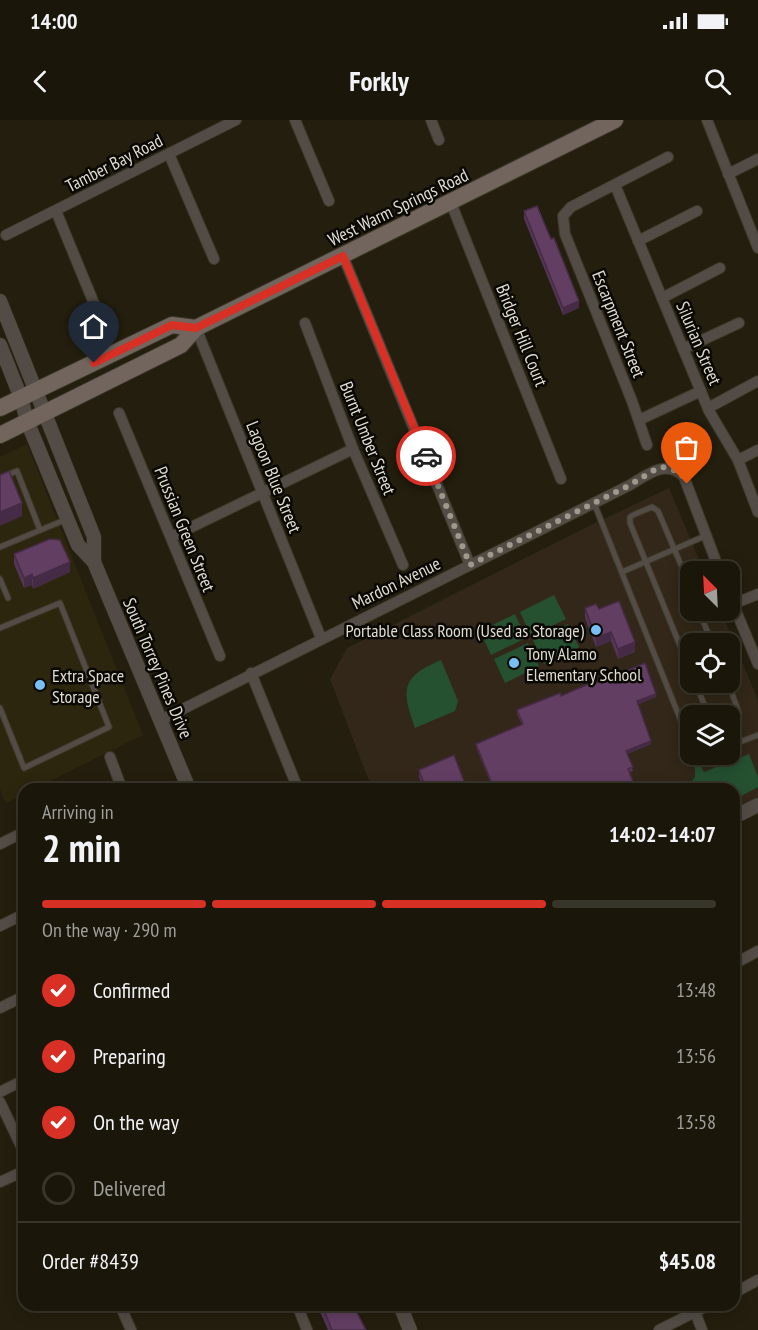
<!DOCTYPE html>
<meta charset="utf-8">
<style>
body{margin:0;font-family:"PT Sans Narrow",sans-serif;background:#272318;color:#f1f3f6;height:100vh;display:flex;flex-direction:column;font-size:22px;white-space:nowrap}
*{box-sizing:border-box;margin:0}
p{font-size:20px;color:#9f9f9c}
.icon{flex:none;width:33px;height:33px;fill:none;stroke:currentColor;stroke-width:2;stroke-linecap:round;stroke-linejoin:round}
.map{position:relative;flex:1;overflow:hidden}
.panel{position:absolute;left:18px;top:663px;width:722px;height:528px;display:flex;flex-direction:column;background:#1a160a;border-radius:18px;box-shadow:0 3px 15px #0003,0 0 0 2px #38352b}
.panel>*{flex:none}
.needle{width:39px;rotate:336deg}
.tools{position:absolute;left:680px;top:441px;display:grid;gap:12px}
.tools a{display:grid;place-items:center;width:60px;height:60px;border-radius:12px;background:#1a160a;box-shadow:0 3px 15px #0003,0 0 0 2px #38352b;font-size:30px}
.pin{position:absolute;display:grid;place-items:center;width:51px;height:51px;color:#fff;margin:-62px -26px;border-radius:50% 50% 50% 0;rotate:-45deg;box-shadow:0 0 6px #0007}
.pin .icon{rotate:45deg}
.courier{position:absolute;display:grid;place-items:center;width:60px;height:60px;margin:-30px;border:4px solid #d93025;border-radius:50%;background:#fff;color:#222;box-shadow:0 2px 8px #0007}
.summary em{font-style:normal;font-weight:800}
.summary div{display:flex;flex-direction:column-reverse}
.summary{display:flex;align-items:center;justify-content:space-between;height:102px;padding:0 24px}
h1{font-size:39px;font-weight:800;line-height:45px}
.bar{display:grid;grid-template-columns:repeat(4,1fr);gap:9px 6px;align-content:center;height:72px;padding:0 24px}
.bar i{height:8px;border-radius:4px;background:#38352b}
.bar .on{background:#d93025}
.bar p{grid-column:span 4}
.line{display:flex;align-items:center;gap:15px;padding:0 24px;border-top:2px solid #38352b}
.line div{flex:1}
ol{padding:0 24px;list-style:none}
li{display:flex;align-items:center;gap:18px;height:66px}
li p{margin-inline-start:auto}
li .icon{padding:6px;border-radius:50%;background:#d93025;color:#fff;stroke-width:4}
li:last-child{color:#9f9f9c}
li i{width:33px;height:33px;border:3px solid #38352b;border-radius:50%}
.status{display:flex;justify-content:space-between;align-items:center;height:42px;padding:0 30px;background:#1a160a;direction:ltr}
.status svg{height:16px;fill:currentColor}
header{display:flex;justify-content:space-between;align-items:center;height:78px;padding:0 24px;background:#1a160a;font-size:27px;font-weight:800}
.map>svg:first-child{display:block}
.built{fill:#2d260e}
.education{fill:#322718;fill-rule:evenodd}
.green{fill:#255131}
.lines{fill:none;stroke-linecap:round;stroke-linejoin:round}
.service-casing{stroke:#3d3928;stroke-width:7}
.minor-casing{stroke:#3d3928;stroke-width:12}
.tertiary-casing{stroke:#3d3928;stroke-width:15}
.secondary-casing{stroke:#3d3928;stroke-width:18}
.service{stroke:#534c46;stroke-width:5}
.minor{stroke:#534c46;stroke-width:10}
.tertiary{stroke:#534c46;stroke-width:14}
.secondary{stroke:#71655d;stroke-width:16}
.wall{fill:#543555}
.shaded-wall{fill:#452b45}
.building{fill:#623e63;stroke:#452b45;stroke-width:1.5}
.done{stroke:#9d9a8c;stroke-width:6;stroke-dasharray:0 10.8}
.route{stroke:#d93025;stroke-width:8}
.poi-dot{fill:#76c0f7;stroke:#0a0803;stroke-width:2}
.labels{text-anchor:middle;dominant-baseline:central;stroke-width:5;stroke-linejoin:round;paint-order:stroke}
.street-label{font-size:18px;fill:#dfdcd1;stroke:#0a0803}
.poi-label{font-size:18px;fill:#dfdcd1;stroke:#0a0803;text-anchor:start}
</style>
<div class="status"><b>14:00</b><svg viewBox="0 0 49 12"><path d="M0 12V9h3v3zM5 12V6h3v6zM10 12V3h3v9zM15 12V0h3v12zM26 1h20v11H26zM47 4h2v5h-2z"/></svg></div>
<header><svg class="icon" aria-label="back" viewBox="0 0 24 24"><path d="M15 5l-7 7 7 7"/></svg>Forkly<svg class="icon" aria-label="search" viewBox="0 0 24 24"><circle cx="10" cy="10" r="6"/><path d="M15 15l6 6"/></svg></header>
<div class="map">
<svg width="758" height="1210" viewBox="0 0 758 1210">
<rect width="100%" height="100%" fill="#231e0d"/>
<path class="built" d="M 27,324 L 143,615 L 34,669 L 24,669 L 24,674 L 6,683 L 0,669 L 0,337 Z"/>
<path class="education" d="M 669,368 L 704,451 L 690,452 L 690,490 L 721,491 L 758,580 L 758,685 L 734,697 L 734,669 L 372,669 L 330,559 L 347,528 L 589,406 ZM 690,524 L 729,524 L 729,562 L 690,562 ZM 690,596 L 729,596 L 729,634 L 690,634 Z"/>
<g class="green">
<path d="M 554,475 L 566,499 L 531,516 L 520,492 Z"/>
<path d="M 515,494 L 526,518 L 491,535 L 480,511 Z"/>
<path d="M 568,504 L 579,527 L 544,544 L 533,520 Z"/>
<path d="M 528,523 L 539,546 L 505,563 L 494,539 Z"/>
<path d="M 441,540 L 458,581 L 455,591 L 415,608 C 401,569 401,557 441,540 Z"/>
<path d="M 749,634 L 758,657 L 758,667 L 734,680 L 734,669 L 690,669 L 688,666 L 695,657 L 695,647 L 700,645 L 704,652 Z"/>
</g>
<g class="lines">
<g class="service-casing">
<g id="service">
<path d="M 0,358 L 17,351 L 40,410"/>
<path d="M 594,383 L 683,606 L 690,617"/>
<path d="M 0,427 L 67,399"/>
<path d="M 622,452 L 705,416"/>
<path d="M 0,459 L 8,478"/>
<path d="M 690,466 L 658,391 L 652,387 L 633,395 L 630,397 L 630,403 L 690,550"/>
<path d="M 699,490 L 712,524"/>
<path d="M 0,508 L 60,483 L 109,607 L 24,648 L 0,588"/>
<path d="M 695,562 L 709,596"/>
<path d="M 728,562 L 739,593 L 737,597 L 729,600"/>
<path d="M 729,608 L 736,624"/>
<path d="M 729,626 L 758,615"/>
</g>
</g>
<g class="minor-casing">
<g id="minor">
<path d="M 295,0 L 329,81"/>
<path d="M 431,0 L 439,20"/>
<path d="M 707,0 L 758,128"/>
<path d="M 169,34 L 214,139"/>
<path d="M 728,54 L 758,39"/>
<path d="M 615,65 L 709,291 L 738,340 L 758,392"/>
<path d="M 451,83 L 561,359"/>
<path d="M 56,91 L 100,198"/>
<path d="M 6,115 L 236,0"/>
<path d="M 638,121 L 697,91"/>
<path d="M 343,136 L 470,445"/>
<path d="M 662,178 L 720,148"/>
<path d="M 305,203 L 353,329 L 403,445"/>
<path d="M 196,208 L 321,518"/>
<path d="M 683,229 L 739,203"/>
<path d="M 708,288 L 758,261"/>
<path d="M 119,293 L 220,536"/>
<path d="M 639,300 L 701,271"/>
<path d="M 647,325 L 632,281 L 565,114 L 563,96 L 571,87 L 668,37"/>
<path d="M 738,340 L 758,330"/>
<path d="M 171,417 L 353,329"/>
<path d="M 729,474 L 758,544"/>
<path d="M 733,484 L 758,474"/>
<path d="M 251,553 L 298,669"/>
<path d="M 161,600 L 630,365 C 647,355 666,338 684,357 L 720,452"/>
<path d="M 110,637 L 122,669"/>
<path d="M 0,724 L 24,712"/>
<path d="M 0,806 L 24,794"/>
<path d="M 734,844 L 758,831"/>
<path d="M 0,888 L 24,876"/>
<path d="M 0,972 L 24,960"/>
<path d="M 0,982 L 21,1026"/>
<path d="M 734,1051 L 736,1057"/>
<path d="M 0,1062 L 24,1051"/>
<path d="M 734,1173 L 758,1160"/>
<path d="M 120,1185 L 131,1210"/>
<path d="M 297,1185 L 307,1210"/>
<path d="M 695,1192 L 702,1210"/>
<path d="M 659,1210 L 709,1185"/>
</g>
</g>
<g class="tertiary-casing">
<g id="tertiary">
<path d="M 0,181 L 94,417 L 94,442"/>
<path d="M 0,225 L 21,278 L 27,301 L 78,425 L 94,442 L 189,669"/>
<path d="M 734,697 L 758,685"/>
<path d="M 400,1185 L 410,1210"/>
</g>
</g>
<g class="secondary-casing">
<g id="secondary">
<path d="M 0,288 L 172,205 L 196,208"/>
<path d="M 0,315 L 181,225 L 196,208 L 615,0"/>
</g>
</g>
<use href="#service" class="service"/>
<use href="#minor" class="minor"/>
<use href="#tertiary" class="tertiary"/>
<use href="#secondary" class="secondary"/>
</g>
<g class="wall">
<path d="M 524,91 L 579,188 L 563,195 L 524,99 Z"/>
<path d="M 14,434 L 70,452 L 33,469 L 32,465 L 24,468 L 14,444 Z"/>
<path d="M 585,488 L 599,489 L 635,532 L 618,539 L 611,521 L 596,527 L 585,498 Z"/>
<path d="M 594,564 L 656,577 L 638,584 L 651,624 L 627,634 L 633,651 L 630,652 L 636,669 L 493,669 L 476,627 L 476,624 L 522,605 L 517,594 L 517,590 Z"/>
<path d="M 419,650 L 467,669 L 423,669 L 419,657 Z"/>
<path d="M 317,1185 L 353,1185 L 366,1210 L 328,1210 Z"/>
</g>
<g class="shaded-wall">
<path d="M 579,181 L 579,188 L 563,195 L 563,188 Z"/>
<path d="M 22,383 L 22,396 L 0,406 L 0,392 Z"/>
<path d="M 70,442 L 70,452 L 33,469 L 33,458 Z"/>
<path d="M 32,454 L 32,465 L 24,468 L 24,458 Z"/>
<path d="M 611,512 L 611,521 L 596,527 L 596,518 Z"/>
<path d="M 635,522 L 635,532 L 618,539 L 618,529 Z"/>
<path d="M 656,574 L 656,577 L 637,585 L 637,581 Z"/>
<path d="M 651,621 L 651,624 L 626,634 L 626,631 Z"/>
</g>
<g class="building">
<path d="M 537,86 L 551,119 L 554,118 L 579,181 L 563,188 L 524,91 Z"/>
<path d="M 9,351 L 22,383 L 0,392 L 0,355 Z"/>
<path d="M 50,419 L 60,420 L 70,442 L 33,458 L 32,454 L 24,458 L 14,434 Z"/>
<path d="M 619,481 L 635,522 L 618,529 L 611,512 L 596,518 L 585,488 L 596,484 L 599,489 Z"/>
<path d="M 645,543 L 656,574 L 637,581 L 651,621 L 626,631 L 633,647 L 628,649 L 636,669 L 494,669 L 476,624 L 523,604 L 517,590 L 560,573 L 561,576 L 593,562 L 594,564 Z"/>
<path d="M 454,635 L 467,669 L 426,669 L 419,650 Z"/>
<path d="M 322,1185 L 353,1185 L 366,1210 L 332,1210 Z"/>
</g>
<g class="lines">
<path class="done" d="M 426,336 L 470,445 L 630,365 L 656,349 L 663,347 L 680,352 L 687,364"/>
<path class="route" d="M 94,243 L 172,205 L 196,208 L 343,136 L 426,336"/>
</g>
<g class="poi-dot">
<circle cx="596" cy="510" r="6"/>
<circle cx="514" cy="543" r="6"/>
<circle cx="40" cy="565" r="6"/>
</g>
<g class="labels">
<g class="street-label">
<text transform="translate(114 43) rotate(-27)">Tamber Bay Road</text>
<text transform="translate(398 87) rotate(-26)">West Warm Springs Road</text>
<text transform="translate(619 204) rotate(68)">Escarpment Street</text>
<text transform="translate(522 215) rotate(68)">Bridger Hill Court</text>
<text transform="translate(699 223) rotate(67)">Silurian Street</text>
<text transform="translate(368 318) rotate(68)">Burnt Umber Street</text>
<text transform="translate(274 357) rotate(68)">Lagoon Blue Street</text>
<text transform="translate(185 409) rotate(68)">Prussian Green Street</text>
<text transform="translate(396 463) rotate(-26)">Mardon Avenue</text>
<text transform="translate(158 548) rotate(67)">South Torrey Pines Drive</text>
</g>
<g class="poi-label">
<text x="584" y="510" text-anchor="end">Portable Class Room (Used as Storage)</text>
<text x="526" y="533">Tony Alamo<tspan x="526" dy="21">Elementary School</tspan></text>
<text x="52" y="555">Extra Space<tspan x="52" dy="21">Storage</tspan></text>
</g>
</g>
</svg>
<div class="tools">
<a><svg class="needle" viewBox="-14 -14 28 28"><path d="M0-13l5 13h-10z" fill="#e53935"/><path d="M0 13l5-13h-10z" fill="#9f9f9c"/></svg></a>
<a><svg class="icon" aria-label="locate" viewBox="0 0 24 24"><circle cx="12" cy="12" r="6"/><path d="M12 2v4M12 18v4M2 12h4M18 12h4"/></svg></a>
<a><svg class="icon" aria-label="layers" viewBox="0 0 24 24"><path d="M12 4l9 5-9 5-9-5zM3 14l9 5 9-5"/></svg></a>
</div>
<div class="pin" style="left:687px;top:364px;background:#ea580c"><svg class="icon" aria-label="bag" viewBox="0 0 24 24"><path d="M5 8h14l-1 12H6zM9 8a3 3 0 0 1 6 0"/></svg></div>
<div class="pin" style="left:94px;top:243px;background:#1f2937"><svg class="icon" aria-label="home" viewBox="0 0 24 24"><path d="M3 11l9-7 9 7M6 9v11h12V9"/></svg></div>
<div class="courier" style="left:426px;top:336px"><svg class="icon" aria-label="car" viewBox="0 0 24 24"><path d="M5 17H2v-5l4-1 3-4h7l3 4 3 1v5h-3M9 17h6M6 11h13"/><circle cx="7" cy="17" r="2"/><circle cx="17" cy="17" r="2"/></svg></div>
<section class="panel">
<div class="summary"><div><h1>2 min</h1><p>Arriving in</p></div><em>14:02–14:07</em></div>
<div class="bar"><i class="on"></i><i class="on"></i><i class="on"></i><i></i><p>On the way · 290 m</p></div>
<ol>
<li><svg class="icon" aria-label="check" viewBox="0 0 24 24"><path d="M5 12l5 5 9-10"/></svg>Confirmed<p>13:48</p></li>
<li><svg class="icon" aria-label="check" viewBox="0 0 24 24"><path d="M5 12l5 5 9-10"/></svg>Preparing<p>13:56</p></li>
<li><svg class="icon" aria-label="check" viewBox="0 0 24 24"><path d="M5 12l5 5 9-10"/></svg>On the way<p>13:58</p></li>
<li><i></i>Delivered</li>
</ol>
<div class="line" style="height:78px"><div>Order #8439</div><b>$45.08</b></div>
</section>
</div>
